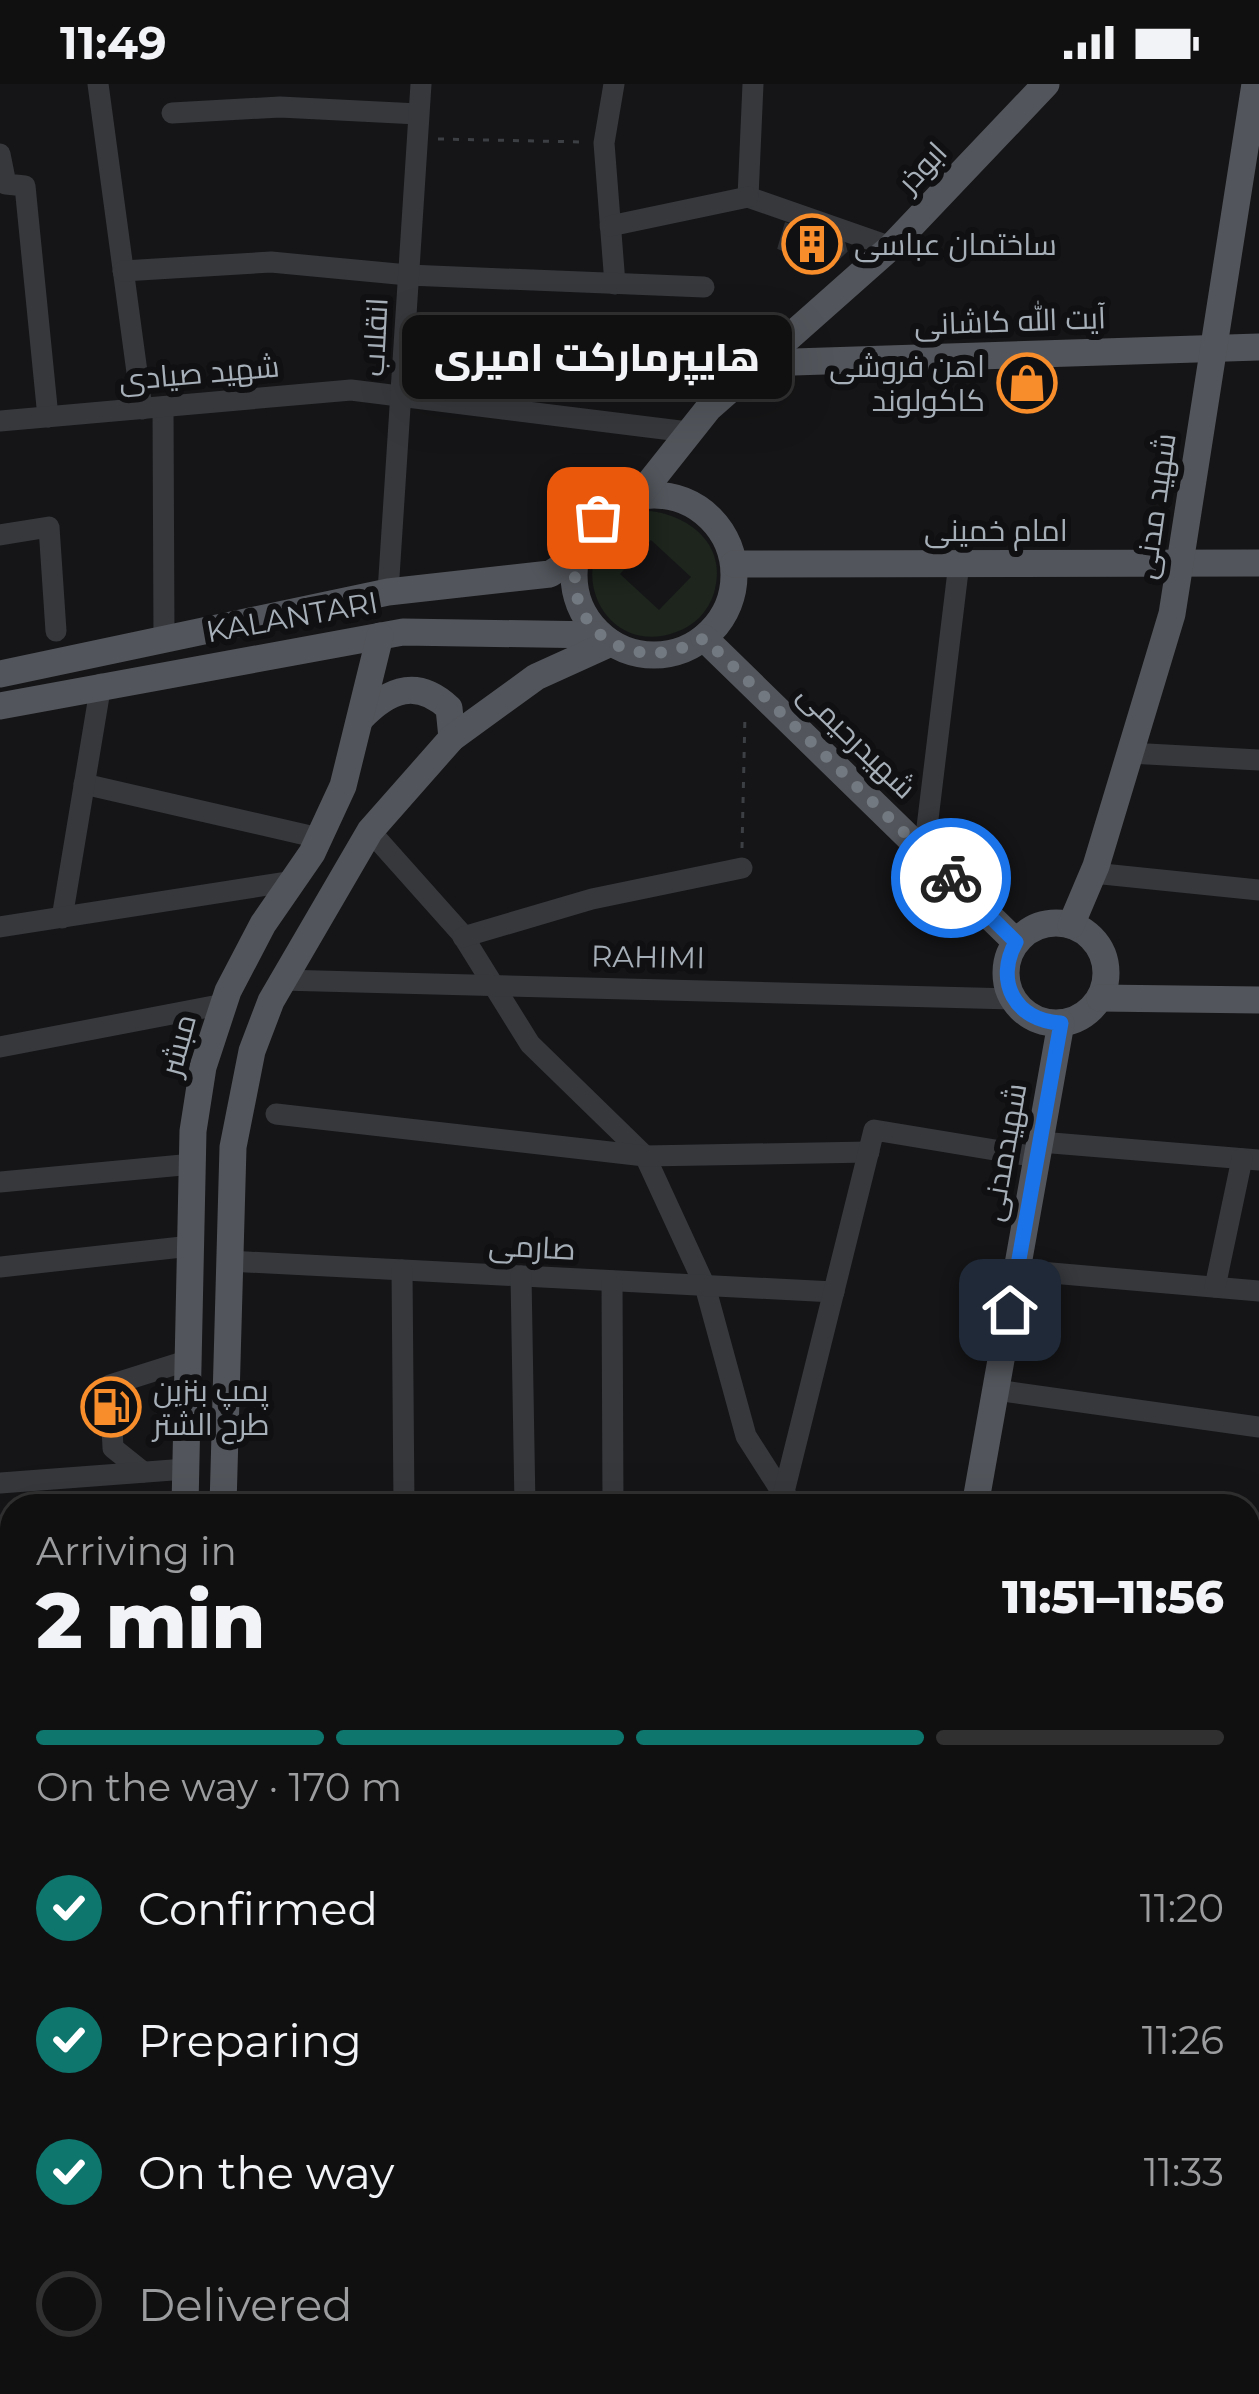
<!DOCTYPE html>
<meta charset="utf-8">
<style>
body{margin:0;font-family:Montserrat,Cairo,sans-serif;background:#1e1e1f;color:#f1f3f6;height:100vh;display:flex;flex-direction:column;font-size:45px;white-space:nowrap}
*{box-sizing:border-box;margin:0}
p{font-size:39px;color:#9c9d9f}
.icon{flex:none;width:66px;height:66px;fill:none;stroke:currentColor;stroke-width:2;stroke-linecap:round;stroke-linejoin:round}
.map{position:relative;flex:1;overflow:hidden}
.side{position:absolute;left:0px;top:1410px;width:1260px;height:900px;display:flex;flex-direction:column;background:#101011;border-radius:36px 36px 0 0;box-shadow:0 12px 48px #0002,0 0 0 3px #303031}
.side>*{flex:none}
.pin{position:absolute;display:grid;place-items:center;width:102px;height:102px;color:#fff;margin:-51px;border-radius:24px;box-shadow:0 6px 18px #0006}
.courier{position:absolute;display:grid;place-items:center;width:120px;height:120px;margin:-60px;border:9px solid #1a73e8;border-radius:50%;background:#fff;color:#222;box-shadow:0 3px 15px #0007}
.bubble{position:absolute;height:84px;border-radius:18px;background:#101011;box-shadow:0 12px 48px #0002,0 0 0 3px #303031;font-size:39px;font-weight:800;line-height:84px;text-align:center}
.head em{font-style:normal;font-weight:800}
.head div{display:flex;flex-direction:column-reverse}
.head{display:flex;align-items:center;justify-content:space-between;height:204px;padding:0 36px}
h1{font-size:78px;font-weight:800;line-height:90px}
.bar{display:grid;grid-template-columns:repeat(4,1fr);gap:18px 12px;align-content:center;height:144px;padding:0 36px}
.bar i{height:15px;border-radius:9px;background:#303031}
.bar .current{background:#0f766e}
.bar p{grid-column:span 4}
ol{padding:0 36px;list-style:none}
li{display:flex;align-items:center;gap:36px;height:132px}
li p{margin-inline-start:auto}
li .icon{padding:12px;border-radius:50%;background:#0f766e;color:#fff;stroke-width:4}
li:last-child{color:#9c9d9f}
li i{width:66px;height:66px;border:6px solid #303031;border-radius:50%}
.status{display:flex;justify-content:space-between;align-items:center;height:84px;padding:0 60px;background:#101011;direction:ltr}
.status svg{height:33px;fill:currentColor}
.map>svg:first-child{display:block}
.green{fill:#1d251d;fill-rule:evenodd}
.building{fill:#414347;stroke:#2f3033;stroke-width:3}
.lines{fill:none;stroke-linecap:round;stroke-linejoin:round}
.path{stroke:#3c3f43;stroke-width:3;stroke-dasharray:6 9;stroke-linecap:butt}
.minor{stroke:#36383c;stroke-width:21}
.major{stroke:#52555b;stroke-width:27}
.done{stroke:#737980;stroke-width:12;stroke-dasharray:0 21.6}
.route{stroke:#1a73e8;stroke-width:15}
.labels{text-anchor:middle;dominant-baseline:central;stroke-width:12;stroke-linejoin:round;paint-order:stroke}
.street-label{font-size:30px;fill:#a6afb8;stroke:#101012}
.poi-label{font-size:30px;fill:#a6afb8;stroke:#101012;text-anchor:start}
</style>
<div class="status"><b>11:49</b><svg viewBox="0 0 49 12"><path d="M0 12V9h3v3zM5 12V6h3v6zM10 12V3h3v9zM15 12V0h3v12zM26 1h20v11H26zM47 4h2v5h-2z"/></svg></div>
<div class="map">
<svg width="1259" height="2310" viewBox="0 0 1259 2310">
<rect width="100%" height="100%" fill="#151517"/>
<path class="green" d="M 650,427 C 692,432 728,463 714,509 C 708,528 694,542 676,548 C 594,579 550,450 650,427 ZM 651,456 L 691,493 L 659,526 L 620,490 Z"/>
<path class="building" d="M 786,140 L 843,156 L 846,167 L 827,185 L 779,164 Z"/>
<g class="lines">
<g class="path">
<path d="M 438,55 L 584,58"/>
<path d="M 742,764 L 745,630"/>
<path d="M 0,1498 L 12,1496"/>
</g>
<g class="minor">
<path d="M 98,0 L 142,325"/>
<path d="M 614,0 L 604,59 L 615,200"/>
<path d="M 172,29 L 280,23 L 418,30"/>
<path d="M 0,70 L 6,100 L 25,102 L 48,333"/>
<path d="M 748,113 L 891,163"/>
<path d="M 748,113 L 753,0"/>
<path d="M 610,142 L 748,113"/>
<path d="M 123,187 L 271,178 L 408,191 L 704,203"/>
<path d="M 163,323 L 164,555"/>
<path d="M 0,337 L 351,306 L 688,348"/>
<path d="M 0,451 L 49,443 L 56,547"/>
<path d="M 388,508 L 421,0"/>
<path d="M 1129,669 L 1259,676"/>
<path d="M 84,700 L 319,754"/>
<path d="M 370,747 L 461,849 L 530,960 L 645,1072 L 705,1202 L 746,1352 L 783,1410 L 798,1422"/>
<path d="M 924,768 L 959,479"/>
<path d="M 1093,789 L 1259,806"/>
<path d="M 62,834 L 101,600"/>
<path d="M 0,843 L 293,797"/>
<path d="M 463,853 L 592,815 L 742,784"/>
<path d="M 281,896 L 1013,915"/>
<path d="M 0,963 L 224,920"/>
<path d="M 276,1030 L 645,1072 L 869,1068"/>
<path d="M 1040,1058 L 1259,1076"/>
<path d="M 0,1098 L 193,1080"/>
<path d="M 228,1177 L 834,1208"/>
<path d="M 0,1183 L 191,1162"/>
<path d="M 402,1186 L 404,1422"/>
<path d="M 1017,1186 L 1259,1207"/>
<path d="M 521,1192 L 525,1422"/>
<path d="M 612,1197 L 613,1422"/>
<path d="M 1215,1203 L 1242,1075"/>
<path d="M 996,1306 L 1259,1343"/>
<path d="M 143,1388 L 113,1364 L 110,1301 L 189,1276"/>
<path d="M 0,1399 L 186,1385"/>
<path d="M 782,1416 L 874,1046 L 1037,1073"/>
<path d="M 1248,1482 L 1259,1484"/>
<path d="M 0,1707 L 12,1706"/>
<path d="M 0,1907 L 12,1905"/>
<path d="M 1248,2293 L 1259,2294"/>
<path d="M 74,2310 L 74,2298"/>
</g>
<g class="major">
<path d="M 763,279 L 1259,263"/>
<circle cx="654" cy="491" r="80"/>
<path d="M 639,412 L 708,325 L 891,163 L 1046,0"/>
<path d="M 734,480 L 1259,479"/>
<path d="M 704,554 L 1016,858"/>
<path d="M 0,590 L 388,508 L 550,490 L 575,474"/>
<path d="M 0,622 L 403,548 L 600,551"/>
<path d="M 361,634 C 389,605 417,594 449,624 L 452,654"/>
<circle cx="1056" cy="889" r="50"/>
<path d="M 1071,841 L 1096,782 L 1172,530 L 1255,0"/>
<path d="M 1100,914 L 1259,916"/>
<path d="M 185,1422 L 193,1047 L 203,983 L 228,907 L 263,840 L 312,769 L 343,702 L 380,552"/>
<path d="M 223,1422 L 233,1063 L 252,967 L 271,917 L 370,747 L 452,654 L 536,593 L 611,559"/>
<path d="M 975,1422 L 1061,939"/>
<path d="M 1248,1675 L 1259,1676"/>
<path d="M 1248,1709 L 1259,1711"/>
<path d="M 128,2310 L 128,2298"/>
<path d="M 179,2310 L 179,2298"/>
</g>
</g>
<g class="lines">
<path class="done" d="M 598,434 C 534,515 614,605 704,554 L 951,794"/>
<path class="route" d="M 951,794 L 1016,858 C 994,897 1015,937 1061,939 L 1010,1226"/>
</g>
<defs>
<g id="building-ring" transform="scale(3)"><circle r="9.5" fill="#101012" stroke="#f88e2b" stroke-width="1.5"/><path d="M-4-6H4V6H1V3H-1V6H-4ZM-2.5-4.3h1.7v1.8h-1.7ZM.8-4.3h1.7v1.8H.8ZM-2.5-1h1.7V.8h-1.7ZM.8-1h1.7V.8H.8Z" fill="#f88e2b"/></g>
<g id="shop-ring" transform="scale(3)"><circle r="9.5" fill="#101012" stroke="#f88e2b" stroke-width="1.5"/><path d="M-5-2.5h2.3a2.7 3.5 0 0 1 5.4 0H5L5.5 6h-11ZM-1.5-2.5h3a1.5 2.3 0 0 0-3 0Z" fill="#f88e2b"/></g>
<g id="fuel-ring" transform="scale(3)"><circle r="9.5" fill="#101012" stroke="#f88e2b" stroke-width="1.5"/><path d="M-5.5-6h7V0h2V4h1.3V-2.5L3-4.5l.8-.8L6-3V5H2.5V1h-1V6h-7ZM-4.2-4.7v3.2H.2V-4.7Z" fill="#f88e2b"/></g>
</defs>
<g fill-rule="evenodd">
<use href="#building-ring" x="812" y="160"/>
<use href="#shop-ring" x="1027" y="299"/>
<use href="#fuel-ring" x="111" y="1323"/>
</g>
<g class="labels">
<g class="street-label">
<text transform="translate(922 83) rotate(-47)">ابوذر</text>
<text transform="translate(1010 237) rotate(-2)">آیت الله کاشانی</text>
<text transform="translate(375 253) rotate(-87)">انقلاب</text>
<text transform="translate(199 289) rotate(-5)">شهید صیادی</text>
<text transform="translate(1155 422) rotate(-82)">شهید مدنی</text>
<text x="996" y="446">امام خمینی</text>
<text transform="translate(292 533) rotate(-10)">KALANTARI</text>
<text transform="translate(857 657) rotate(44)">شهیدرحیمی</text>
<text transform="translate(648 873) rotate(1)">RAHIMI</text>
<text transform="translate(178 961) rotate(-75)">مبشر</text>
<text transform="translate(1004 1068) rotate(-80)">شهیدمدنی</text>
<text transform="translate(532 1163) rotate(3)">صارمی</text>
</g>
<g class="poi-label">
<text x="854" y="160">ساختمان عباسی</text>
<text x="985" y="282" text-anchor="end">اهن فروشی<tspan x="985" dy="34">کاکولوند</tspan></text>
<text x="153" y="1306">پمپ بنزین<tspan x="153" dy="34">طرح الشتر</tspan></text>
</g>
</g>
</svg>
<div class="pin" style="left:598px;top:434px;background:#ea580c"><svg class="icon" aria-label="bag" viewBox="0 0 24 24"><path d="M5 8h14l-1 12H6zM9 8a3 3 0 0 1 6 0"/></svg></div>
<div class="pin" style="left:1010px;top:1226px;background:#1f2937"><svg class="icon" aria-label="home" viewBox="0 0 24 24"><path d="M3 11l9-7 9 7M6 9v11h12V9"/></svg></div>
<div class="courier" style="left:951px;top:794px"><svg class="icon" aria-label="bike" viewBox="0 0 24 24"><circle cx="6" cy="16" r="4"/><circle cx="18" cy="16" r="4"/><path d="M6 16l4-8h5l3 8M10 8l3 8H6M13 5h3"/></svg></div>
<div class="bubble" style="left:402px;top:231px;width:390px">هایپرمارکت امیری</div>
<section class="side">
<div class="head"><div><h1>2 min</h1><p>Arriving in</p></div><em>11:51–11:56</em></div>
<div class="bar"><i class="current"></i><i class="current"></i><i class="current"></i><i></i><p>On the way · 170 m</p></div>
<ol>
<li><svg class="icon" aria-label="check" viewBox="0 0 24 24"><path d="M5 12l5 5 9-10"/></svg>Confirmed<p>11:20</p></li>
<li><svg class="icon" aria-label="check" viewBox="0 0 24 24"><path d="M5 12l5 5 9-10"/></svg>Preparing<p>11:26</p></li>
<li><svg class="icon" aria-label="check" viewBox="0 0 24 24"><path d="M5 12l5 5 9-10"/></svg>On the way<p>11:33</p></li>
<li><i></i>Delivered</li>
</ol>
</section>
</div>
